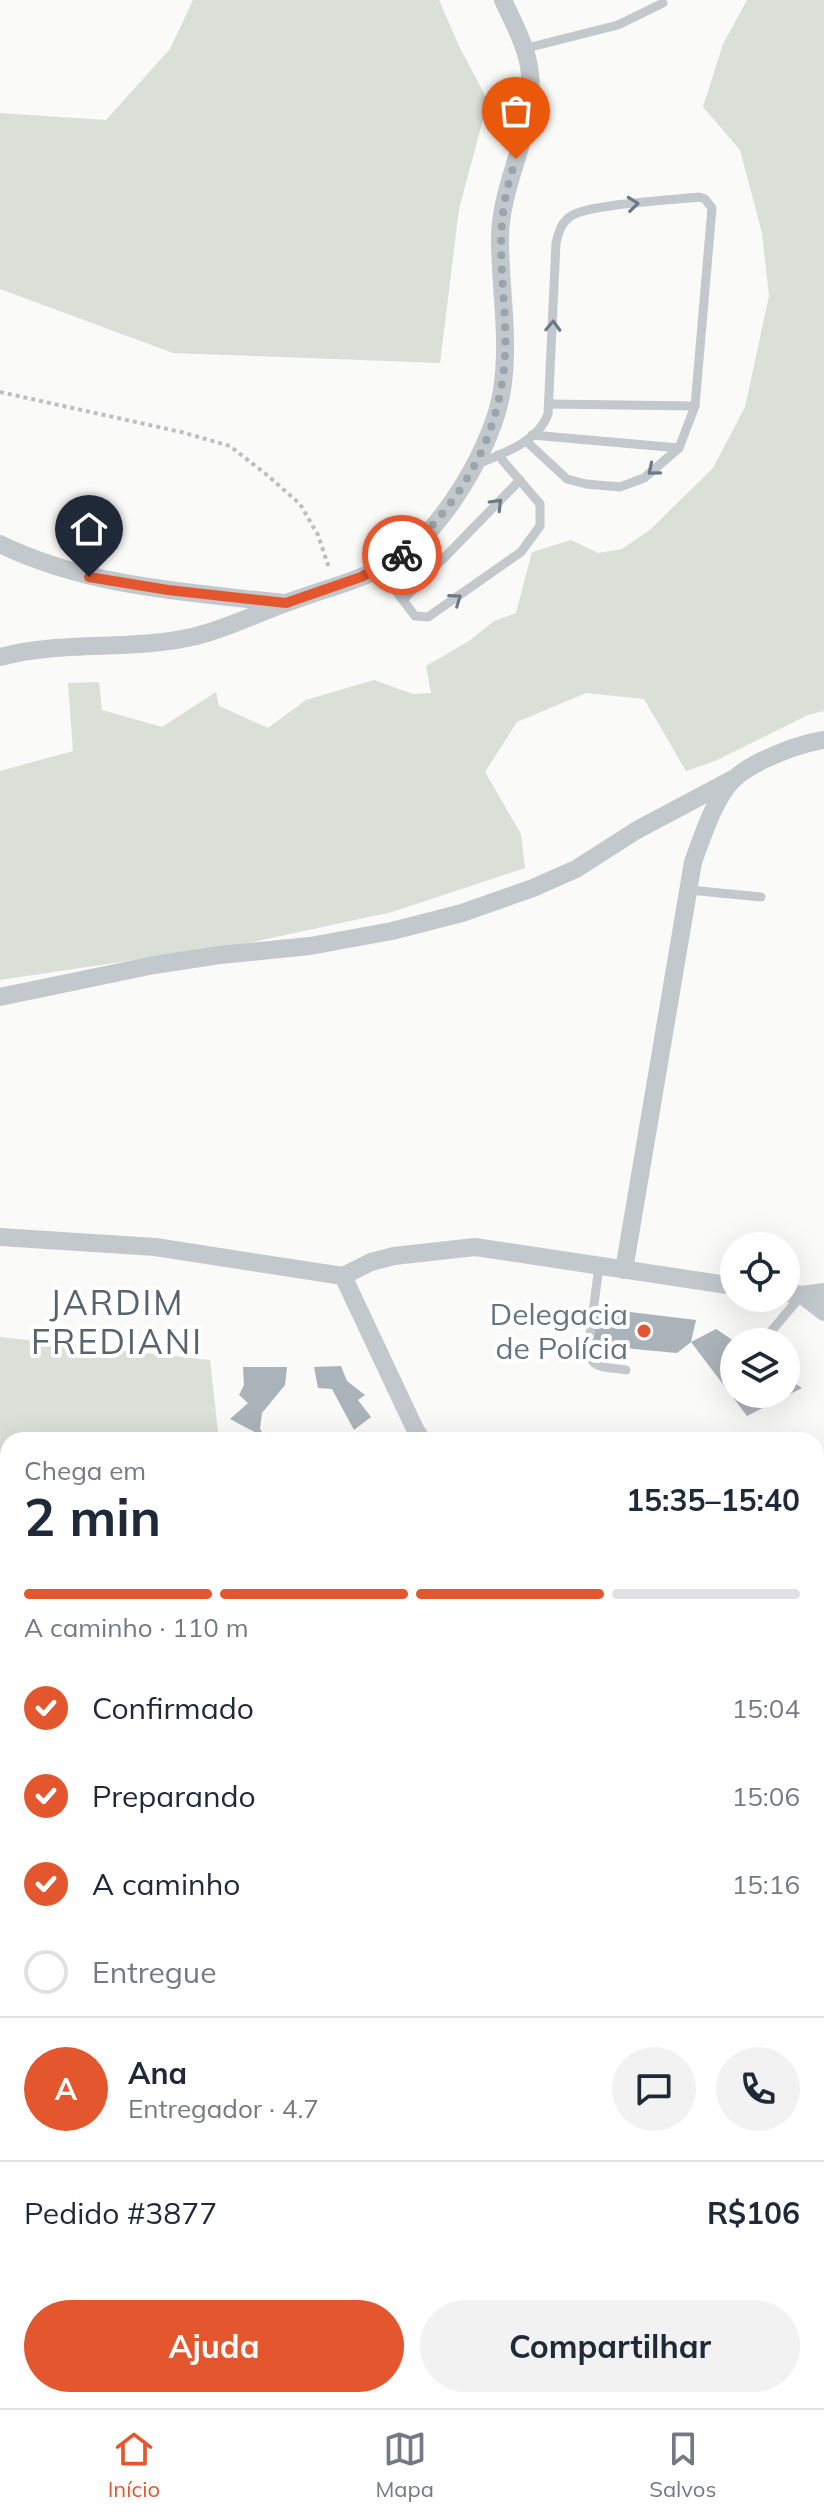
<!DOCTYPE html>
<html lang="pt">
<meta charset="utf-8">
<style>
body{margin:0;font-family:Mulish,sans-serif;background:#f2f2f3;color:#1f2937;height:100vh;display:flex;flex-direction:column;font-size:30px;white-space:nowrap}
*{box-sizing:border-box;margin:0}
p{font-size:26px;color:#747a83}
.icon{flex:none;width:44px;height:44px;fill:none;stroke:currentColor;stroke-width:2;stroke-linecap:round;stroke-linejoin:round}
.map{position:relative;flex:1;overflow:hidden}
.drawer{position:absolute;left:0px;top:1432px;width:824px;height:976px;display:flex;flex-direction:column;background:#fff;border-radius:24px 24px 0 0;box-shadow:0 8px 32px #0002}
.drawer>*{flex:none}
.fabs{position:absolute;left:720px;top:1232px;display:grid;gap:16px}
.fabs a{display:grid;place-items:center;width:80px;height:80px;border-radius:50%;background:#fff;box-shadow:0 8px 32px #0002;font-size:40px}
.pin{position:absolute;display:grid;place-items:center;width:68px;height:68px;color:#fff;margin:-82px -34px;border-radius:50% 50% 50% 0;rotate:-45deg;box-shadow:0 0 8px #0007}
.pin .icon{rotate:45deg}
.courier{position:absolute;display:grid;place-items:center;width:80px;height:80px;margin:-40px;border:6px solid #e4572e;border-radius:50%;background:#fff;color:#222;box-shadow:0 2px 10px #0007}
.summary em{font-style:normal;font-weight:700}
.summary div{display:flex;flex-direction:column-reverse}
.summary{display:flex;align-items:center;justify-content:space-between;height:136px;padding:0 24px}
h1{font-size:52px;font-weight:700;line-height:60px}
.bar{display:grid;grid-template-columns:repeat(4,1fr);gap:12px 8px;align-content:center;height:96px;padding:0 24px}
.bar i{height:10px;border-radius:6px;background:#e0e1e3}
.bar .on{background:#e4572e}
.bar p{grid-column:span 4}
.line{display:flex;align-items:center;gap:20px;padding:0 24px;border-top:2px solid #e0e1e3}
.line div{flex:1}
.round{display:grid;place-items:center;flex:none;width:84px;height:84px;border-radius:42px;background:#f2f2f3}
ol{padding:0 24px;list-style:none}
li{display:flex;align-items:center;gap:24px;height:88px}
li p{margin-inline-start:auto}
li .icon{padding:8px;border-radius:50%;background:#e4572e;color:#fff;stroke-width:4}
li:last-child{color:#747a83}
li i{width:44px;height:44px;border:4px solid #e0e1e3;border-radius:50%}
.primary-button{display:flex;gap:16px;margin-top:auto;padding:16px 24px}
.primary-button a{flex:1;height:92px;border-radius:48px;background:#e4572e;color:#fff;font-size:32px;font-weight:700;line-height:92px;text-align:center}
.primary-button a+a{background:#f2f2f3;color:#1f2937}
.tab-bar{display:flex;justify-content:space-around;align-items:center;height:112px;border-top:2px solid #e0e1e3;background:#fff;font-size:22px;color:#747a83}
.tab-bar a{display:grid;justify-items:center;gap:4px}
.tab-bar .on{color:#e4572e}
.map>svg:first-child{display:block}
.green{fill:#dadfd7}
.building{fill:#aab3b9}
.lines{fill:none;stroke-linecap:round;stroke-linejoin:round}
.path{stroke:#bbbfc2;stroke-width:4;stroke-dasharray:4 4;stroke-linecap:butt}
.service{stroke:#c3c8cc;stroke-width:9}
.minor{stroke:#c3c8cc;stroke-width:18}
.oneway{stroke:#6a7a87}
.done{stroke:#99a4ac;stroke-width:8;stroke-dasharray:0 14.4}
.route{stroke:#e4572e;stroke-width:10}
.poi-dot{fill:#e4572e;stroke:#fff;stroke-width:3}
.labels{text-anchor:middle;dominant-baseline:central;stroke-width:8;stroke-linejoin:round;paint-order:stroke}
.poi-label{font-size:30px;fill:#657683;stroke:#fff;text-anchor:end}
.quarter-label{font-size:34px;letter-spacing:2px;fill:#57646e;stroke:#fff}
</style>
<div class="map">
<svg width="824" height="2408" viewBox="0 0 824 2408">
<rect width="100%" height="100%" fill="#fafaf8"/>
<g class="green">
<path d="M 193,0 L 439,0 L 459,46 L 488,101 L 459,209 L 440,363 L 173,353 L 0,289 L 0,113 L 106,120 L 170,49 Z"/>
<path d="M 747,0 L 824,0 L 824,711 L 808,715 L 715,761 L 686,771 L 644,699 L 586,693 L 517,722 L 485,772 L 521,834 L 525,868 L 392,912 L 248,943 L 0,980 L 0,771 L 73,751 L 68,683 L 99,682 L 102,710 L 162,727 L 216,692 L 219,706 L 268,728 L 306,700 L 374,680 L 413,694 L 431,693 L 426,666 L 469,641 L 494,621 L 516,613 L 532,552 L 571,540 L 598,553 L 622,549 L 651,529 L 713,468 L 745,407 L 769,296 L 762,233 L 740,150 L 703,107 L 723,44 Z"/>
<path d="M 0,1337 L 210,1360 L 218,1432 L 241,1440 L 8,1440 L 8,1483 L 0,1483 Z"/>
<path d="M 612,2400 L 797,2400 L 799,2408 L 614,2408 Z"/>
</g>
<g class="building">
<path d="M 597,1308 L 696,1320 L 691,1342 L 677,1353 L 634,1349 L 593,1343 Z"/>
<path d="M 716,1329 L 734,1341 L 734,1394 L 786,1394 L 786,1377 L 802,1388 L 747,1416 L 691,1342 Z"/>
<path d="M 341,1366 L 347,1381 L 365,1395 L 358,1400 L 371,1417 L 354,1430 L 332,1389 L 318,1388 L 314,1367 Z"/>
<path d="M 243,1367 L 287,1367 L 285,1385 L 262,1413 L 260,1429 L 266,1438 L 230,1419 L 248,1403 L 239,1395 L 244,1385 Z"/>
<path d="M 819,1912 L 824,1914 L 824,1956 L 816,1974 L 816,1918 Z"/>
</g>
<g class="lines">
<path class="path" d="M 0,392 L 181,432 L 230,446 L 267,475 L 300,504 L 318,535 L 329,568"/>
<g class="service">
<path d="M 523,49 L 618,25 L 663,3"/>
<path d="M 550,404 L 695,406"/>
<path d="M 532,435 L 679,448"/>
<path d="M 478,464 C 504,453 538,442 548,414 L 556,243 C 559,231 561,223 571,216 C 589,204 673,200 699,197 L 705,199 L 712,208 L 695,406 L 679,448 L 644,478 L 620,487 L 586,484 L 567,479 L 526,441"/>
<path d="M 379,569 L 415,616 L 428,617 L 521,552 L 540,526 L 540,504 L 498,455"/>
<path d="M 403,600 L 520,480"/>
<path d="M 689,890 L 761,897"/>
<path d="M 599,1266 L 588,1351 C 590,1370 610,1367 626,1370"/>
<path d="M 762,1342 L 801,1296"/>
</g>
<g class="minor">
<path d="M 0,544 C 88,587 187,592 283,603"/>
<path d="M 0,657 C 63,640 129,651 192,637 C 225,630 257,613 289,602 C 324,589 363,580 396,560 C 443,531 494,444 502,390 C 510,339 500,289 500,239 C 500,182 536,131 530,74 C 528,49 513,22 503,0"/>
<path d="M 0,997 L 154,965 L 220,955 L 310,946 L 392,931 L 462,913 L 533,888 L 576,869 L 637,830 L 733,779"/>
<path d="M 0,1237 L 155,1247 L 343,1276 L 415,1429 L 422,1440"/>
<path d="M 624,1270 L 693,862 C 702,838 715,796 734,779 C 753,761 798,744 824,740"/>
<path d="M 343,1276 L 371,1262 L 394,1256 L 475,1247 L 734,1286"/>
<path d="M 786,1293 L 802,1295 L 824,1292"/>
<path d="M 802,1295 L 824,1312"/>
<path d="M 816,1678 L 824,1698"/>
<path d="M 0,1702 L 8,1703"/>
<path d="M 0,1947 L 8,1949"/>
<path d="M 0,1968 L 8,1969"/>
<path d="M 816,2060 L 824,2064"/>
<path d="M 0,2074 L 8,2077"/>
<path d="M 816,2086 L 824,2085"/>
<path d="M 0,2252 L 8,2254"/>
<path d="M 548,2400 L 549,2408"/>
<path d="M 21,2408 L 32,2400"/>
<path d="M 335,2408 L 346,2400"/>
<path d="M 389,2408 L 392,2400"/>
</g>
</g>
<defs><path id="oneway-chevron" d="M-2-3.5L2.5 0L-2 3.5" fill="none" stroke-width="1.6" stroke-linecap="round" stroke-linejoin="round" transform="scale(2)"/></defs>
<g class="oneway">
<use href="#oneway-chevron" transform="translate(633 204) rotate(-6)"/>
<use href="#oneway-chevron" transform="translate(553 326) rotate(-88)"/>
<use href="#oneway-chevron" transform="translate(653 470) rotate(140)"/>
<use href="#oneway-chevron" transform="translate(497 504) rotate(-46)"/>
<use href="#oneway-chevron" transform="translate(456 599) rotate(-35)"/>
</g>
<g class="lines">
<path class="done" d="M 402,555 C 472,494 510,416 505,323 C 502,258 494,223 516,159"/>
<path class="route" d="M 89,577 L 168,590 L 286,603 L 361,577 L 402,555"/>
</g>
<circle class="poi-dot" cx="644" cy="1331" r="8"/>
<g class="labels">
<g class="poi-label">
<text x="628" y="1314">Delegacia<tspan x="628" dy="34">de Polícia</tspan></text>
</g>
<g class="quarter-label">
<text x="117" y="1302">JARDIM<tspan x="117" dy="39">FREDIANI</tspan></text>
</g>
</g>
</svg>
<div class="fabs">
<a><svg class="icon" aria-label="locate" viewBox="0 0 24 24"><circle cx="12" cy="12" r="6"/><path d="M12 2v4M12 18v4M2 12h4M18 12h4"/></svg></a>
<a><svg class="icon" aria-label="layers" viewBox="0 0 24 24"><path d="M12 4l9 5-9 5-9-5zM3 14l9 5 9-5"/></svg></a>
</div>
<div class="pin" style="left:516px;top:159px;background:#ea580c"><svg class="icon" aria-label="bag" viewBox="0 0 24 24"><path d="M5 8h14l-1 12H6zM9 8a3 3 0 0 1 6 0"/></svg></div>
<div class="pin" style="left:89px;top:577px;background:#1f2937"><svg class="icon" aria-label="home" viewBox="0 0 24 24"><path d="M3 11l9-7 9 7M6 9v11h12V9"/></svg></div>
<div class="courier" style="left:402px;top:555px"><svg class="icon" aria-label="bike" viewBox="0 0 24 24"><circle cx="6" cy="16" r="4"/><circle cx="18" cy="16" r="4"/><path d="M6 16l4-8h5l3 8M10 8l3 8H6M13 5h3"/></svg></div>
<section class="drawer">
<div class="summary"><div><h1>2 min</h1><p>Chega em</p></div><em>15:35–15:40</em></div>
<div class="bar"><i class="on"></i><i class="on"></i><i class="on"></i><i></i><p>A caminho · 110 m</p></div>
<ol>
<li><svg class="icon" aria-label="check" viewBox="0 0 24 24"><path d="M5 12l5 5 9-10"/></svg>Confirmado<p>15:04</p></li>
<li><svg class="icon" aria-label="check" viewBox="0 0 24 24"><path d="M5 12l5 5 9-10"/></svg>Preparando<p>15:06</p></li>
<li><svg class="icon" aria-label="check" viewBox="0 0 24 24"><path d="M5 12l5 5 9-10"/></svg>A caminho<p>15:16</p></li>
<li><i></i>Entregue</li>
</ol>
<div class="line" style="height:144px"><b class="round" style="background:#e4572e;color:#fff">A</b><div><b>Ana</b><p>Entregador · 4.7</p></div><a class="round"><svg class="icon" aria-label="chat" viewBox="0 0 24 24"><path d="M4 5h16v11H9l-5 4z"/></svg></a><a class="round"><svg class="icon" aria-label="phone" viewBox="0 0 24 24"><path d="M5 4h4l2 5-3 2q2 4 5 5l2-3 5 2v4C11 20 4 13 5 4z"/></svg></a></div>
<div class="line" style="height:104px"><div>Pedido #3877</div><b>R$106</b></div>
<div class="primary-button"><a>Ajuda</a><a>Compartilhar</a></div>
</section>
</div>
<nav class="tab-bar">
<a class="on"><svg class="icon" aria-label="home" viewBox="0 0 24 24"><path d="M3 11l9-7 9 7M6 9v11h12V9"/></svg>Início</a>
<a><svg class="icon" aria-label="map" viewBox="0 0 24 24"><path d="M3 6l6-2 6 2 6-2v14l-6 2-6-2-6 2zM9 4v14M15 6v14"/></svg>Mapa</a>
<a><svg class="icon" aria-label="saved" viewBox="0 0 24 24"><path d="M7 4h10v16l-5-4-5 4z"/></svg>Salvos</a>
</nav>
